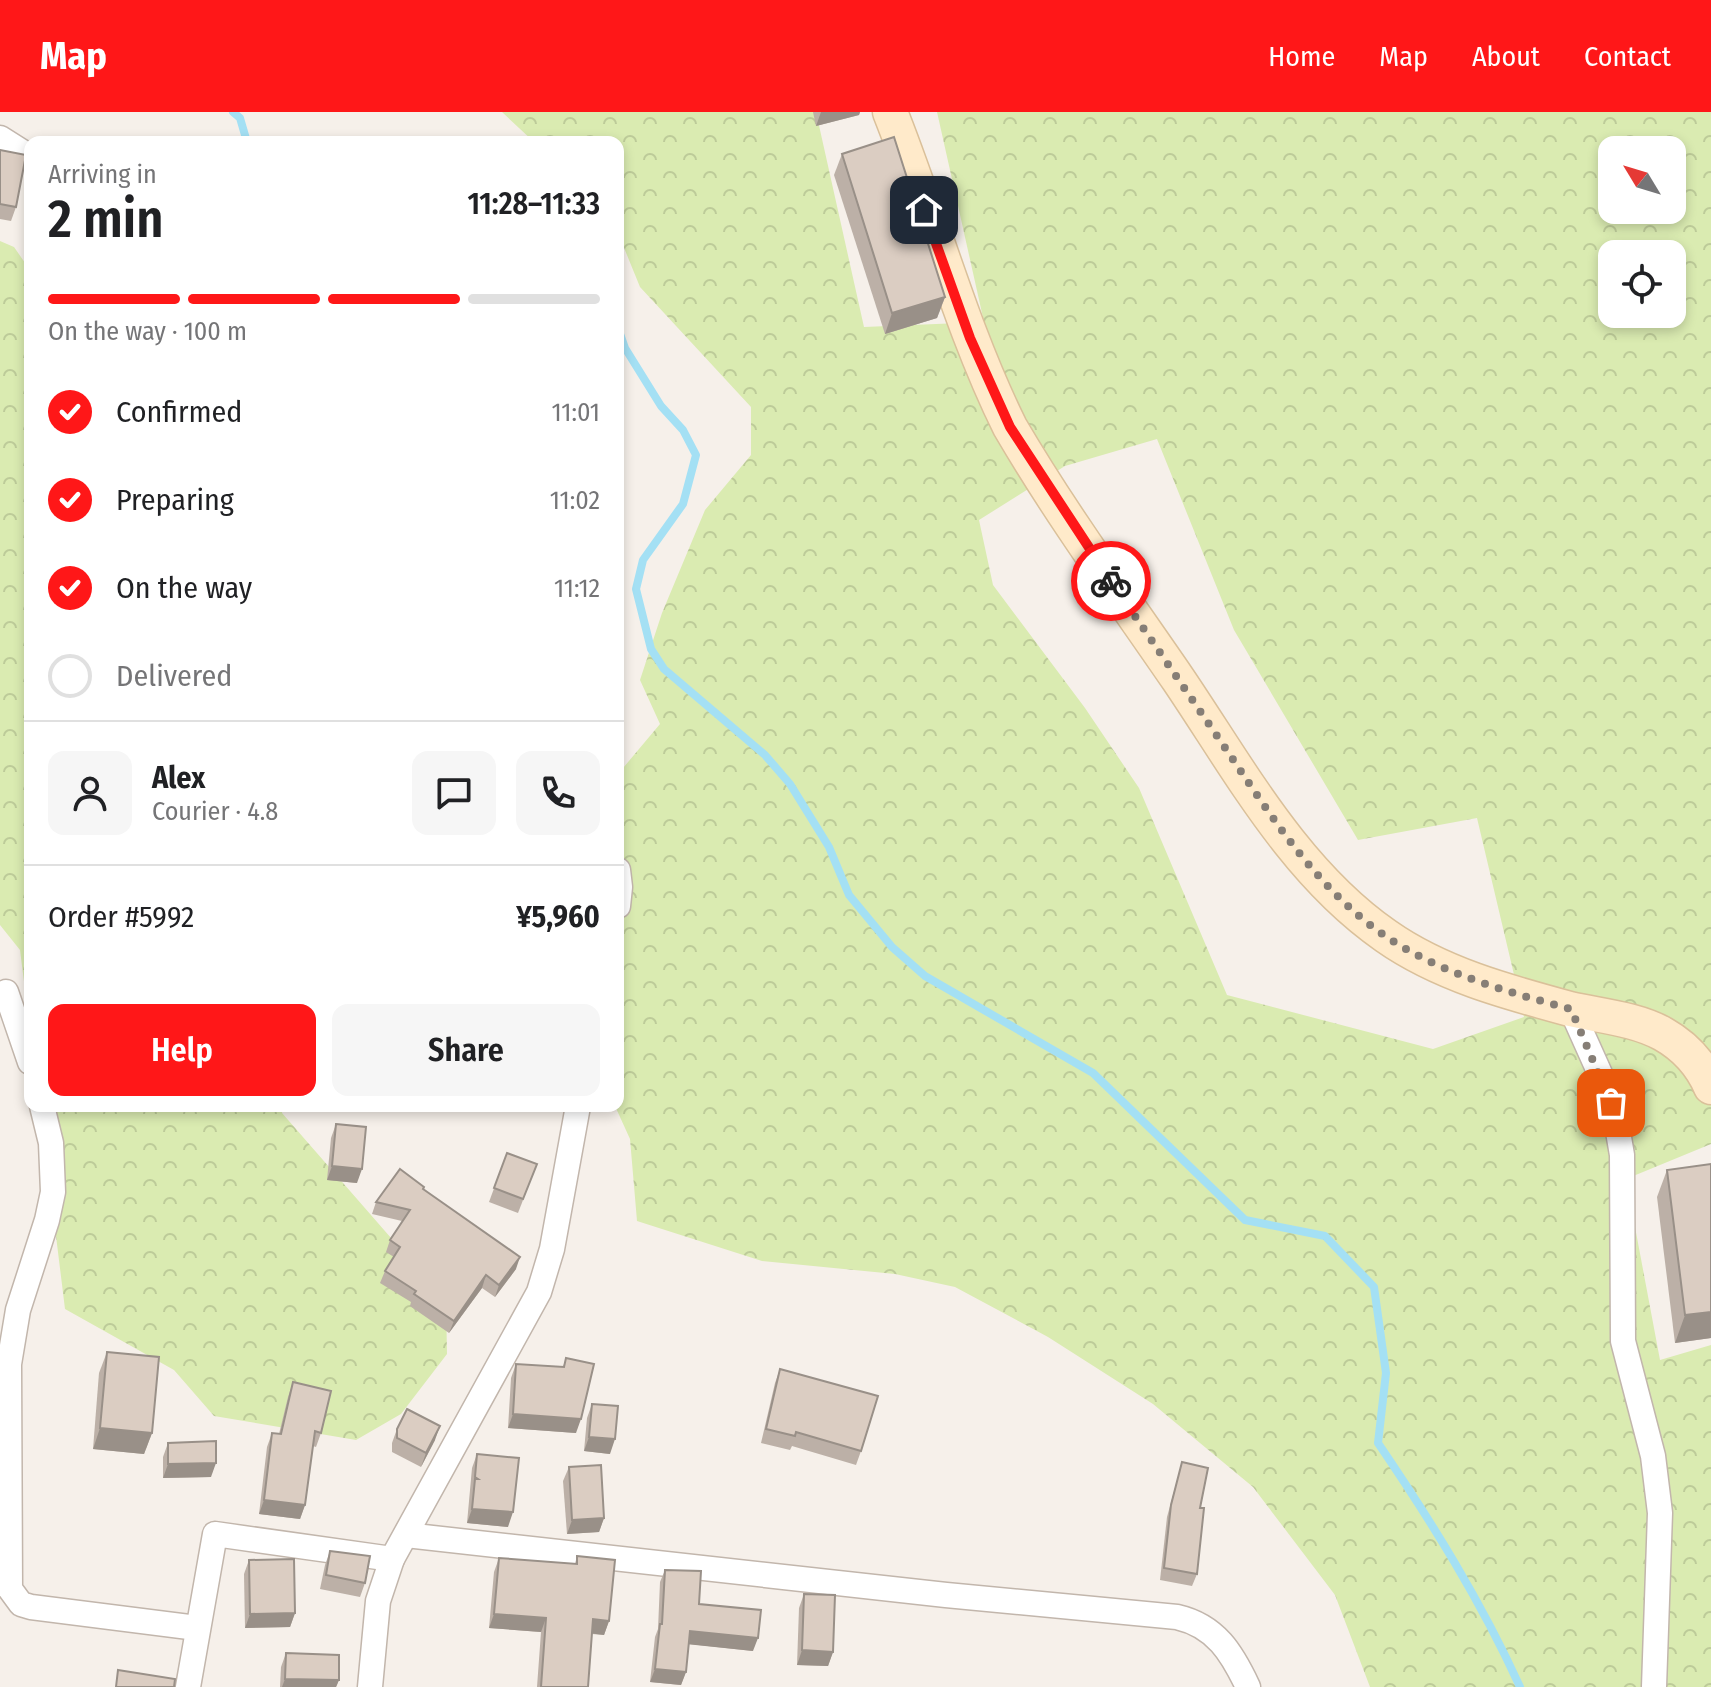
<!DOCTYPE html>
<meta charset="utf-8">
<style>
body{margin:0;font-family:"Fira Sans Condensed",sans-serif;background:#f6f6f6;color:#202124;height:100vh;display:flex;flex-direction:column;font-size:30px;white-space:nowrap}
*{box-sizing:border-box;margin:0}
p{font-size:26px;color:#757577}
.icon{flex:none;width:44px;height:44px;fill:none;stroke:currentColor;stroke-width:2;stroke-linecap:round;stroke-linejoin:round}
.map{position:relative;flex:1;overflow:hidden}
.side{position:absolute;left:24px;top:24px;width:600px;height:976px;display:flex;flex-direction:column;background:#fff;border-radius:16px;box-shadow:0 4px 12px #0003}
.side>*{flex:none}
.needle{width:52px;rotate:308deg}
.tools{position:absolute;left:1598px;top:24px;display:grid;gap:16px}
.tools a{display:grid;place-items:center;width:88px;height:88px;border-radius:16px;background:#fff;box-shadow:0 4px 12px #0003;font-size:40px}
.pin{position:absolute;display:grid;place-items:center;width:68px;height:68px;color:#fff;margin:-34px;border-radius:16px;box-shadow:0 4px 12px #0006}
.courier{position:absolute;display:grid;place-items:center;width:80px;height:80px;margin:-40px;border:6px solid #ff1718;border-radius:50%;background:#fff;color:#222;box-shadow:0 2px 10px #0007}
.headline em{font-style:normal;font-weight:600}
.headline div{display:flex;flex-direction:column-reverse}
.headline{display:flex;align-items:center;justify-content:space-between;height:136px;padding:0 24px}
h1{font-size:52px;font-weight:600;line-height:60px}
.bar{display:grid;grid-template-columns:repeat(4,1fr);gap:12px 8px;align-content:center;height:96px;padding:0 24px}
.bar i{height:10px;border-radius:6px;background:#e0e0e0}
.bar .active{background:#ff1718}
.bar p{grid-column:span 4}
.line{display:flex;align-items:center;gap:20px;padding:0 24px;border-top:2px solid #e0e0e0}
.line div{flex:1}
.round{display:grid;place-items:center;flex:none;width:84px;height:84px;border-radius:16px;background:#f6f6f6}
ol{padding:0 24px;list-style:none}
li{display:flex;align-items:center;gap:24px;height:88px}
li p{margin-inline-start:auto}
li .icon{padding:8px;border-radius:50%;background:#ff1718;color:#fff;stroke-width:4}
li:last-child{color:#757577}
li i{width:44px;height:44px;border:4px solid #e0e0e0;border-radius:50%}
.button{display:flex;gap:16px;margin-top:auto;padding:16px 24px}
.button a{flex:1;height:92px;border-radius:16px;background:#ff1718;color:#fff;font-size:32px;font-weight:600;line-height:92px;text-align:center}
.button a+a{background:#f6f6f6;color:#202124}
header{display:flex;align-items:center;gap:48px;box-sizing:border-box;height:112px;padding:0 40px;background:#ff1718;color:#fff}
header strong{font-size:38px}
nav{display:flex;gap:44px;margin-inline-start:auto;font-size:28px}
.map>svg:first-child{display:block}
.forest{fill:url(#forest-crowns);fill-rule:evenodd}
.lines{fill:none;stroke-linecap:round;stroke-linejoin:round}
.stream{stroke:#a4e0f4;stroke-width:8}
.street-casing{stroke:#c2b6ac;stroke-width:27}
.secondary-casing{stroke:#dac09a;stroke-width:37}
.street{stroke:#fff;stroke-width:24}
.secondary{stroke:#ffeaca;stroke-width:34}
.wall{fill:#bcb0a7}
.shaded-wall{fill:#999088}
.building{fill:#dbcdc2;stroke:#999088;stroke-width:2}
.done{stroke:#867e76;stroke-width:8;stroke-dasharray:0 14.4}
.route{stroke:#ff1718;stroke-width:10}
</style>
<header>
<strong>Map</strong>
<nav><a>Home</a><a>Map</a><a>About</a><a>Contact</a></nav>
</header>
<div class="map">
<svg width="1711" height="1575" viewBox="0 0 1711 1575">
<defs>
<pattern id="forest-crowns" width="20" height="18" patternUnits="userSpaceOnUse" patternTransform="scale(2)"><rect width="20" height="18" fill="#daebb1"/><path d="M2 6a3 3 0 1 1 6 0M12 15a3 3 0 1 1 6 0" fill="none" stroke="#bdcb99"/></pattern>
</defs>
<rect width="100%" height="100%" fill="#f6f0ea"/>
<g class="forest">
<path d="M 502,0 L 816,0 L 864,215 L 984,210 L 937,0 L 1711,0 L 1711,1032 L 1626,1067 L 1660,1248 L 1711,1233 L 1711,1575 L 1370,1575 L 1335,1483 L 1253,1375 L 1153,1292 L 1048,1225 L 955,1175 L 895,1162 L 762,1149 L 637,1109 L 630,1027 L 615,994 L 618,994 L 618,662 L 660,612 L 640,568 L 662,501 L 705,398 L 751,343 L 751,295 L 640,175 L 618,121 L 618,30 L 534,30 ZM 1612,38 L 1672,38 L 1672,98 L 1612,98 ZM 1612,142 L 1672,142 L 1672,202 L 1612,202 ZM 1157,327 L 1234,518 L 1358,728 L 1477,706 L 1524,905 L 1433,937 L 1227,883 L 1139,676 L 1085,596 L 993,473 L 979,408 L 1065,354 Z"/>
<path d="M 0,129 L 14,135 L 30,158 L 30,917 L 20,838 L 0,813 Z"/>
<path d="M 40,994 L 283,994 L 282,1001 L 446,1189 L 447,1242 L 401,1302 L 356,1328 L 214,1304 L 174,1258 L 65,1197 Z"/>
</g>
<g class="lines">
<g class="stream">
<path d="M 233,0 L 240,6 L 247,30"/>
<path d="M 618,216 L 625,236 L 661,294 L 683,318 L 696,343 L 683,392 L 643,448 L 636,477 L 651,537 L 664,557 L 765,643 L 790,672 L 829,735 L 849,783 L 892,835 L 925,864 L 1093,961 L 1245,1108 L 1325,1124 L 1374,1175 L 1386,1261 L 1378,1331 C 1431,1409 1481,1489 1520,1575"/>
</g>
<g class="street-casing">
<g id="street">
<path d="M 0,26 L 30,45"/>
<path d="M 618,758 L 620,775 L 618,794"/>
<path d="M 0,883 L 6,880 L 30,950"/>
<path d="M 1571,897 L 1606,975 L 1616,1008 L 1622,1043 L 1623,1229 L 1653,1344 L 1660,1401 L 1654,1575"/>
<path d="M 42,994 L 51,1031 L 53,1080 L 47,1108 L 18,1198 L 9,1252 L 10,1477 L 21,1492 L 31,1495 L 197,1516"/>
<path d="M 406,1423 L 946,1483 L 1177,1505 C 1216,1514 1232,1541 1248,1575"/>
<path d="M 188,1575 L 215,1422 L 392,1447"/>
<path d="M 370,1575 L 378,1489 L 392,1447 L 539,1180 L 552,1137 L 578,994"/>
</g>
</g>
<g class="secondary-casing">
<path id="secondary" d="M 890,0 C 932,105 960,214 1010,315 C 1061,402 1121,484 1178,567 C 1239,657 1294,760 1386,824 C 1440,862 1507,880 1570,897 C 1601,904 1636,907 1663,922 C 1686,935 1701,952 1711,975"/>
</g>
<use href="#street" class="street"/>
<use href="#secondary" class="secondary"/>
</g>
<g class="wall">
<path d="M 813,0 L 860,0 L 859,3 L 816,14 Z"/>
<path d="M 0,38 L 16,95 L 11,109 L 0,107 Z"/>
<path d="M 842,42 L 945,185 L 937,206 L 885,222 L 834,63 Z"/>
<path d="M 336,1012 L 357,1071 L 327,1068 L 331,1026 Z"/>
<path d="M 507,1041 L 537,1052 L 518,1101 L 489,1090 Z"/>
<path d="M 1667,1058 L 1711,1226 L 1675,1231 L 1657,1085 Z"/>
<path d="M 423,1078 L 516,1157 L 495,1185 L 482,1176 L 449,1221 L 410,1194 L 411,1190 L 380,1171 L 385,1159 L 394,1145 L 386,1140 L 390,1128 L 402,1109 L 372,1102 L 376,1090 Z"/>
<path d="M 107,1240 L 152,1321 L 144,1342 L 93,1337 L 99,1261 Z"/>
<path d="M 566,1246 L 576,1321 L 508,1316 L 511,1266 L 516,1252 L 563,1255 Z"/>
<path d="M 780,1257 L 861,1339 L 856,1353 L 792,1334 L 790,1338 L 761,1331 L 775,1271 Z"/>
<path d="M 293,1270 L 321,1321 L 316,1335 L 313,1334 L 305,1393 L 300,1407 L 259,1402 L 267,1335 L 272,1321 L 279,1322 L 288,1285 Z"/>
<path d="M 592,1292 L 610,1342 L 584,1339 L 587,1306 Z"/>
<path d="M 397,1317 L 435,1328 L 421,1355 L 392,1340 L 392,1331 Z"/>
<path d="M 168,1331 L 211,1365 L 163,1366 L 163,1345 Z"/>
<path d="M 477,1342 L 508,1415 L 467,1411 L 472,1356 Z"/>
<path d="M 1182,1350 L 1200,1396 L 1197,1462 L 1192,1474 L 1160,1468 L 1167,1405 Z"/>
<path d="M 569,1355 L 604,1406 L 599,1420 L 567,1422 L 563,1369 Z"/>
<path d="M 330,1439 L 365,1471 L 360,1485 L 320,1477 L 325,1453 Z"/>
<path d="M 577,1444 L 609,1509 L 604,1523 L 592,1522 L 588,1575 L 537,1575 L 541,1520 L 489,1516 L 494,1460 L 499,1446 L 575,1452 Z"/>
<path d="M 249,1448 L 295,1501 L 290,1515 L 245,1516 L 244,1462 Z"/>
<path d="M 665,1458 L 699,1492 L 753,1539 L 689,1532 L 686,1560 L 681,1573 L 650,1570 L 655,1525 L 658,1517 L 660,1470 Z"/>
<path d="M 804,1482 L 833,1540 L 828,1554 L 797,1553 L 799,1496 Z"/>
<path d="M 286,1541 L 339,1568 L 336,1575 L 280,1575 L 281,1555 Z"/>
</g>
<g class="shaded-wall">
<path d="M 821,0 L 860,0 L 859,3 L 816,14 Z"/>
<path d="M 945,185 L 937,206 L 885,222 L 892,201 Z"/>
<path d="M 332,1054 L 362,1057 L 357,1071 L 327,1068 Z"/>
<path d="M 520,1145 L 516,1157 L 495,1185 L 499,1173 Z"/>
<path d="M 486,1163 L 482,1176 L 449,1221 L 454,1209 Z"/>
<path d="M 1711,1200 L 1711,1226 L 1675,1231 L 1685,1203 Z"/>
<path d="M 513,1302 L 581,1307 L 576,1321 L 508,1316 Z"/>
<path d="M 440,1314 L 435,1328 L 421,1355 L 426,1341 Z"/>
<path d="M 100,1316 L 152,1321 L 144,1342 L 93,1337 Z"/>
<path d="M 589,1325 L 615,1327 L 610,1342 L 584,1339 Z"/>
<path d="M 216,1351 L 211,1365 L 163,1366 L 168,1352 Z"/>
<path d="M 264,1388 L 305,1393 L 300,1407 L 259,1402 Z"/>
<path d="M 472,1397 L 513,1400 L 508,1415 L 467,1411 Z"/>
<path d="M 604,1406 L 599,1420 L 567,1422 L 572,1408 Z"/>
<path d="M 295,1501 L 290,1515 L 245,1516 L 250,1502 Z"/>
<path d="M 494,1502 L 546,1506 L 541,1520 L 489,1516 Z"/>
<path d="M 593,1507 L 609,1509 L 604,1523 L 588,1521 Z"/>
<path d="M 690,1519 L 758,1526 L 753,1539 L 686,1532 Z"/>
<path d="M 802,1538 L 833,1540 L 828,1554 L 797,1553 Z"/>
<path d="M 655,1557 L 686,1560 L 681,1573 L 650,1570 Z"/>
<path d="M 285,1567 L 339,1568 L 336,1575 L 282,1575 Z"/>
</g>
<g class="building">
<path d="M 894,25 L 945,185 L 892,201 L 842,42 Z"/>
<path d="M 362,27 L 363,30 L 318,30 Z"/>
<path d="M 0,38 L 26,43 L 16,95 L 0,92 Z"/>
<path d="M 336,1012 L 366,1015 L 362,1057 L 332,1054 Z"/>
<path d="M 507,1041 L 537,1052 L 523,1087 L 494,1076 Z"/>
<path d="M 1711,1052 L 1711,1200 L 1685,1203 L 1667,1058 Z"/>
<path d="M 400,1057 L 424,1075 L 423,1077 L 520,1145 L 499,1173 L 486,1163 L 454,1209 L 414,1182 L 416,1179 L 385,1159 L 400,1135 L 390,1128 L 410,1098 L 376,1090 Z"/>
<path d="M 107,1240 L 159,1245 L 152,1321 L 100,1316 Z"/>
<path d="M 566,1246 L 594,1252 L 581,1307 L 513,1302 L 516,1252 L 564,1255 Z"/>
<path d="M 780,1257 L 878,1284 L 861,1339 L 796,1320 L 795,1324 L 766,1317 Z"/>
<path d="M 293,1270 L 331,1279 L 321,1321 L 315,1319 L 305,1393 L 264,1388 L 272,1321 L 281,1322 Z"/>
<path d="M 592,1292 L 618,1294 L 615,1327 L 589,1325 Z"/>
<path d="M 407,1297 L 440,1314 L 426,1341 L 397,1326 L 397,1317 Z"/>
<path d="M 216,1329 L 216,1351 L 168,1352 L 168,1331 Z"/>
<path d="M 477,1342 L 519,1346 L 513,1400 L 472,1397 L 475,1367 L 478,1367 L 475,1365 Z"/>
<path d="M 1182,1350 L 1208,1356 L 1200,1396 L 1204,1396 L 1197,1462 L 1164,1456 L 1171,1393 Z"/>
<path d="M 601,1353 L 604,1406 L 572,1408 L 569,1355 Z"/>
<path d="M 330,1439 L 370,1444 L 365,1471 L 326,1463 Z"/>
<path d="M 577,1444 L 615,1448 L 609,1509 L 593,1507 L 588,1575 L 541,1575 L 546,1506 L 494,1502 L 499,1446 L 577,1452 Z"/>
<path d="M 294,1447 L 295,1501 L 250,1502 L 249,1448 Z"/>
<path d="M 665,1458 L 701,1459 L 699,1492 L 761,1498 L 758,1526 L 690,1519 L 686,1560 L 655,1557 L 660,1512 L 662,1512 Z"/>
<path d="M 804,1482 L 835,1483 L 833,1540 L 802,1538 Z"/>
<path d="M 286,1541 L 339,1543 L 339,1568 L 285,1567 Z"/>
<path d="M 118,1558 L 175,1567 L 174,1575 L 116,1575 Z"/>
</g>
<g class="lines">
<path class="done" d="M 1111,469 C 1150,526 1189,583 1228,640 C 1277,713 1327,792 1406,837 C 1457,866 1515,882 1571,897 L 1611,991"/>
<path class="route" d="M 924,98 L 970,226 L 1010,315 L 1111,469"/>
</g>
</svg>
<div class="tools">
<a><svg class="needle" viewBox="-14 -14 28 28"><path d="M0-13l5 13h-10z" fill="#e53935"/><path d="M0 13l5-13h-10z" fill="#757577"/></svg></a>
<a><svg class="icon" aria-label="locate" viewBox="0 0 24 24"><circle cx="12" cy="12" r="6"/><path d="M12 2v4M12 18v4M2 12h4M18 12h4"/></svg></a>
</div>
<div class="pin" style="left:1611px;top:991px;background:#ea580c"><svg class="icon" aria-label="bag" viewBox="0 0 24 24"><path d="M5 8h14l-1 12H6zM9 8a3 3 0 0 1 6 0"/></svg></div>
<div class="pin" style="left:924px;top:98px;background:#1f2937"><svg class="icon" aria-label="home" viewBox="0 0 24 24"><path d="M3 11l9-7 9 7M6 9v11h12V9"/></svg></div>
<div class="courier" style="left:1111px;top:469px"><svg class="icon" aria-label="bike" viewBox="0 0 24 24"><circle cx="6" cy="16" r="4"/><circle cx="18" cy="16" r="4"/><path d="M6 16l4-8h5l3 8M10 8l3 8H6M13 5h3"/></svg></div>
<section class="side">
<div class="headline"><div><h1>2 min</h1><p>Arriving in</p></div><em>11:28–11:33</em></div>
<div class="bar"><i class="active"></i><i class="active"></i><i class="active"></i><i></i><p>On the way · 100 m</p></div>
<ol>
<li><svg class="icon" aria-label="check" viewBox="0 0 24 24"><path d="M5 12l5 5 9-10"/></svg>Confirmed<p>11:01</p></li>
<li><svg class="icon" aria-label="check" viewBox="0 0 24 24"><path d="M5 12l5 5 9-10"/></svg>Preparing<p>11:02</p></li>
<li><svg class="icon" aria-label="check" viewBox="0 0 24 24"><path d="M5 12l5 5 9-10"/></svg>On the way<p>11:12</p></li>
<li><i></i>Delivered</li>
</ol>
<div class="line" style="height:144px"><a class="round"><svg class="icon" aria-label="person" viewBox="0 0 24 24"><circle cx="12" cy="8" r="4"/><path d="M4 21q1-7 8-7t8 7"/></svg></a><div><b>Alex</b><p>Courier · 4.8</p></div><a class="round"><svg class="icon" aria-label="chat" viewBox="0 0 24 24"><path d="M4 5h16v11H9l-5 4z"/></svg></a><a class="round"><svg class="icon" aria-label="phone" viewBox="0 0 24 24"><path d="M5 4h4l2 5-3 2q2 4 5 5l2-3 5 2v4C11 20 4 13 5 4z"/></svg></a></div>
<div class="line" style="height:104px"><div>Order #5992</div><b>¥5,960</b></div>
<div class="button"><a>Help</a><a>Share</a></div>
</section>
</div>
